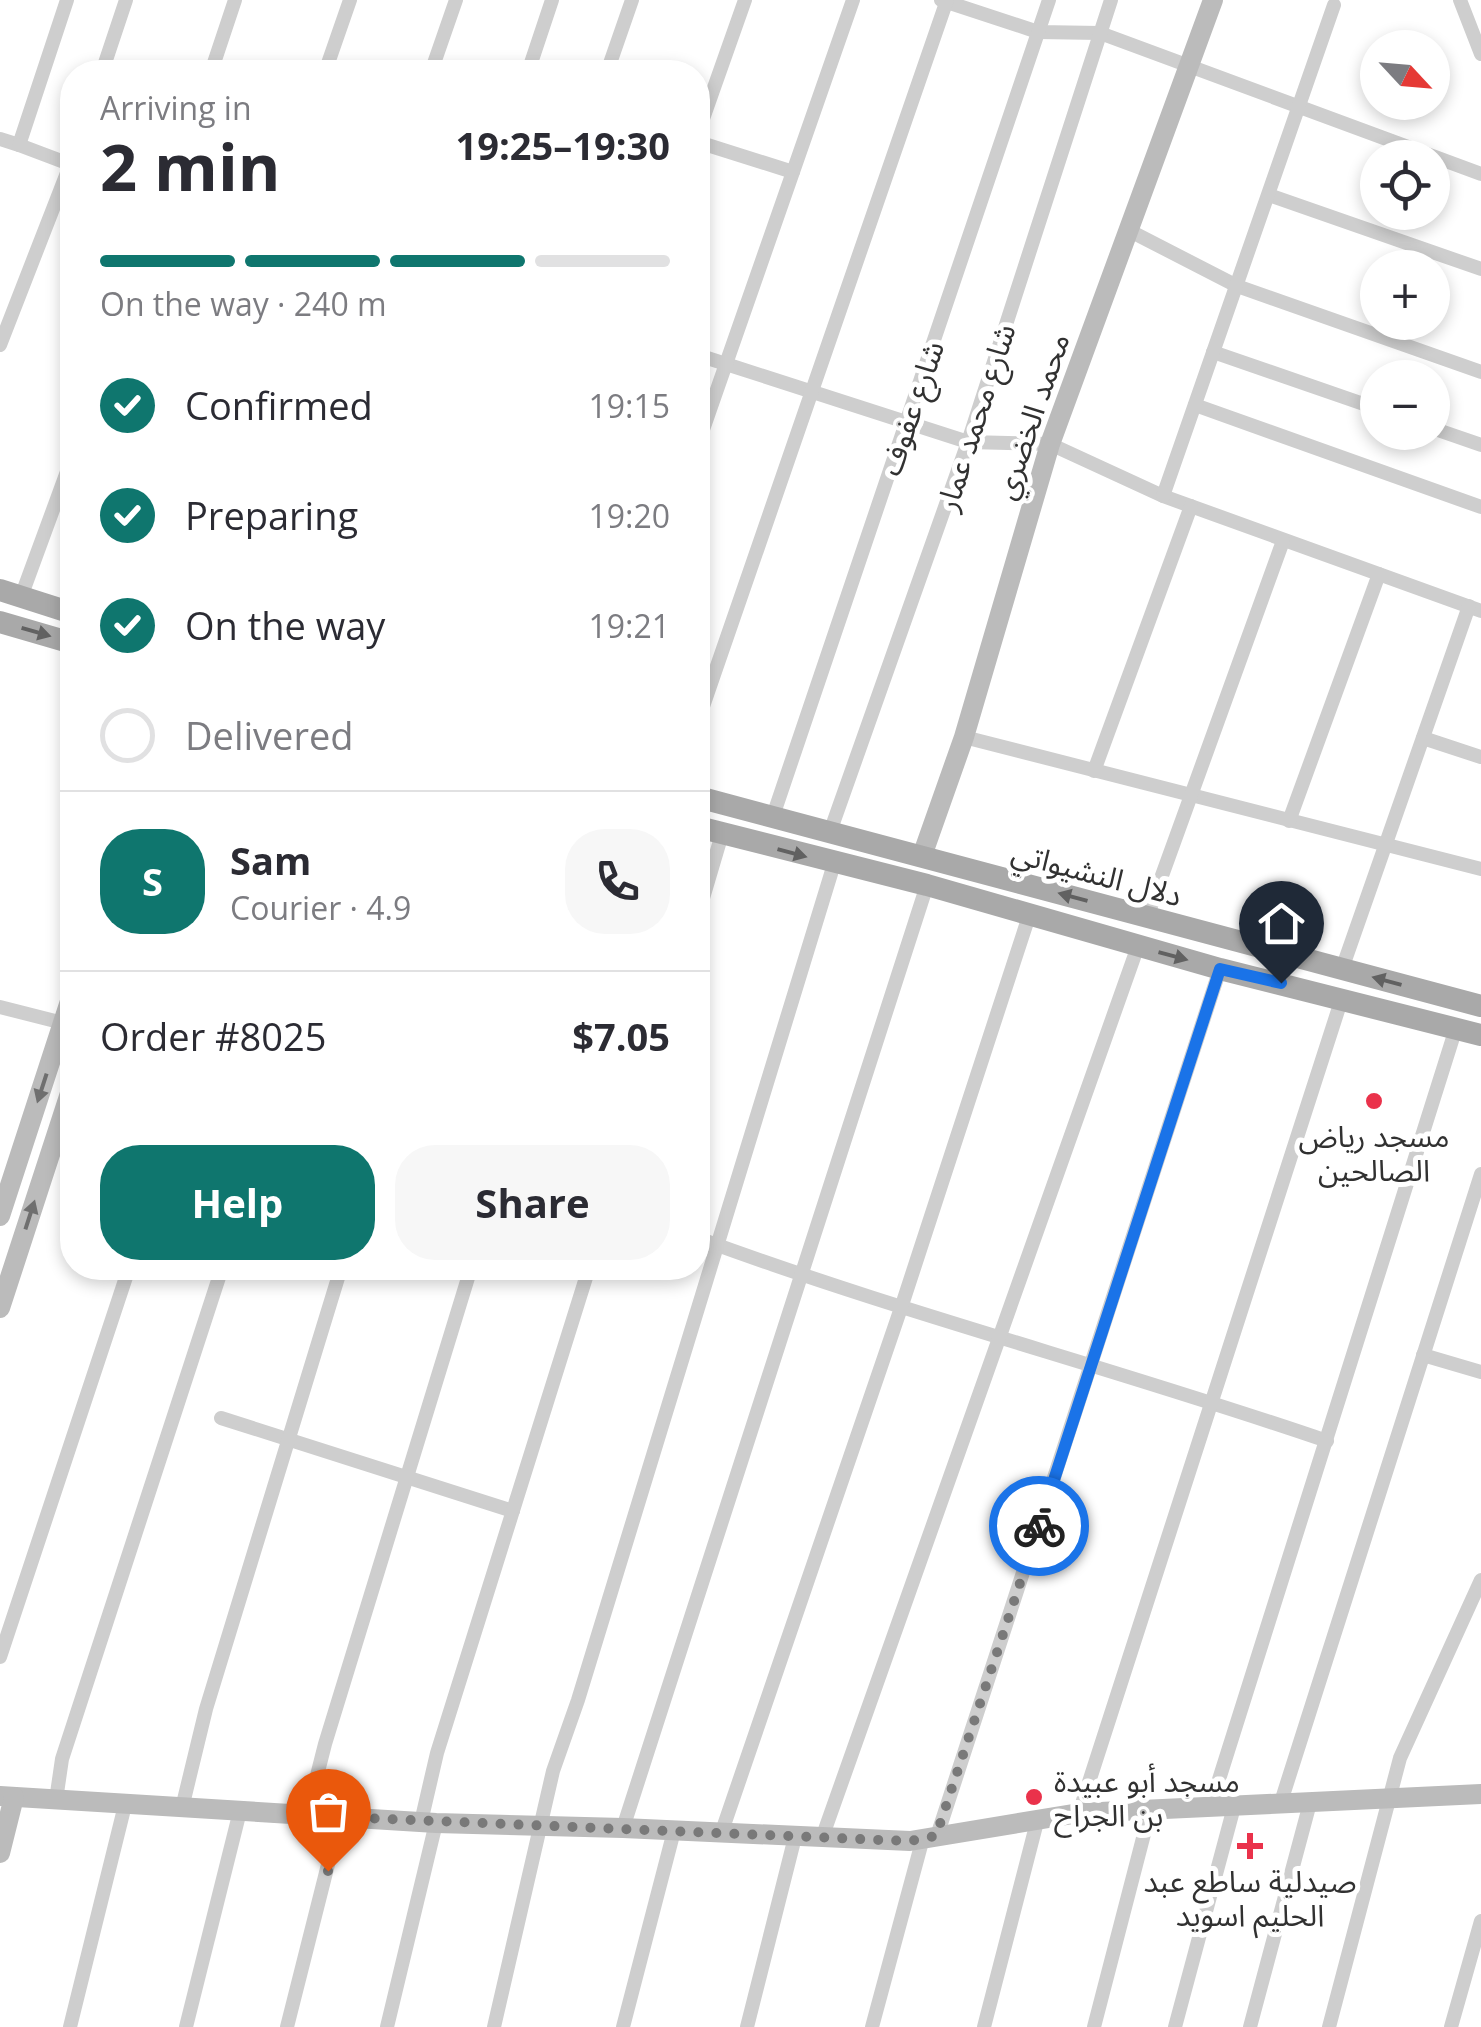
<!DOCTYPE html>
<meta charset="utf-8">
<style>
body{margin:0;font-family:"Open Sans","Noto Sans Arabic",sans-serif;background:#f7f7f7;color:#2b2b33;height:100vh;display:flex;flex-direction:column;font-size:38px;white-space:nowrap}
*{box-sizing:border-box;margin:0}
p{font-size:32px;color:#7c7c81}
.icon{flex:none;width:55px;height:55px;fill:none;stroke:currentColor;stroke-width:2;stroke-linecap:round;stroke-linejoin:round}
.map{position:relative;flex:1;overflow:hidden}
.panel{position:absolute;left:60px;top:60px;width:650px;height:1220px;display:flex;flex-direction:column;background:#fff;border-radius:40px;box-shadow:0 5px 15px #0003}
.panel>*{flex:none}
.needle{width:65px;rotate:116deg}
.buttons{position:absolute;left:1360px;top:30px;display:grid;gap:20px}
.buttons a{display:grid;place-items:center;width:90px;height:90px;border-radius:50%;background:#fff;box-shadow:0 5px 15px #0003;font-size:50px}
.pin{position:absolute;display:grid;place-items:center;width:85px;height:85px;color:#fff;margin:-102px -42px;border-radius:50% 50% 50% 0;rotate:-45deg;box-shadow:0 0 10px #0007}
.pin .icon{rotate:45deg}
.courier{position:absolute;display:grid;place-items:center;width:100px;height:100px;margin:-50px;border:8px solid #1a73e8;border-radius:50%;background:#fff;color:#222;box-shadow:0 2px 12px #0007}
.head em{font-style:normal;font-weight:700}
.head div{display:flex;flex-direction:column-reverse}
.head{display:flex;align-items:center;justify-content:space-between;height:170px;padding:0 40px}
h1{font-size:65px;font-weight:700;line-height:75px}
.bar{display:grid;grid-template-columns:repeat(4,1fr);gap:15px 10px;align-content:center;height:120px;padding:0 40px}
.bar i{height:12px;border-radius:8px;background:#e1e1e2}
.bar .on{background:#0f766e}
.bar p{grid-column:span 4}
.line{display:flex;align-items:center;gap:25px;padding:0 40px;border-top:2px solid #e1e1e2}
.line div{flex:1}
.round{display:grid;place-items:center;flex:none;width:105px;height:105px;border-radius:40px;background:#f7f7f7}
ol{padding:0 40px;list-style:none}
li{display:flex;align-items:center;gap:30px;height:110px}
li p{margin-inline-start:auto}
li .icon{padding:10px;border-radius:50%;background:#0f766e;color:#fff;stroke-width:4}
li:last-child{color:#7c7c81}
li i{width:55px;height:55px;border:5px solid #e1e1e2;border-radius:50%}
.primary-button{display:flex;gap:20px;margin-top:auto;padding:20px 40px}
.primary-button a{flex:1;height:115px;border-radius:40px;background:#0f766e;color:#fff;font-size:40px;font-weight:700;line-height:115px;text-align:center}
.primary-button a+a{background:#f7f7f7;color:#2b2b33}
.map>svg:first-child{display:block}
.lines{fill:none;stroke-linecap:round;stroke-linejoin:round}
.street{stroke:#cecece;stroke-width:14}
.secondary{stroke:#bbb;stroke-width:20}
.primary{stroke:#a9a9a9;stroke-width:22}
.oneway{fill:#616161}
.oneway2{fill:#6f6f6f}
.done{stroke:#797979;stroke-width:10;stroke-dasharray:0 18}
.route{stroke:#1a73e8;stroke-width:12}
.poi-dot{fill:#ea324b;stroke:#fff;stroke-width:4}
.labels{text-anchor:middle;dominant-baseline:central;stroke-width:10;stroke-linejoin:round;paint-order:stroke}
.street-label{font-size:30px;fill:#313131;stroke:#fff}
.poi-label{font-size:30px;fill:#313131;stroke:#fff}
</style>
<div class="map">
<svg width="1481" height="2027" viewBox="0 0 1481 2027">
<rect width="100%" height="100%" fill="#fff"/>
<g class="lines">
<g class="street">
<path d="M 941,0 L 1038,32 L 1100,33 L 1481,174"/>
<path d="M 1460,0 L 1481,54"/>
<path d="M 102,72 L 126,0"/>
<path d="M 211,72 L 235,0"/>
<path d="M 325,72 L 350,0"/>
<path d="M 431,72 L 456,0"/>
<path d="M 528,72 L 552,0"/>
<path d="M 607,72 L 632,0"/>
<path d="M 698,133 L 745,0"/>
<path d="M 0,139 L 19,145 L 67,0"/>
<path d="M 698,142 L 793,172"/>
<path d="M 19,145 L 72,165"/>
<path d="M 1269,195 L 1481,269"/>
<path d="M 1130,231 L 1237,286 L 1481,372"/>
<path d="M 0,345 L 72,160"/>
<path d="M 1213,352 L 1378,409"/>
<path d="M 698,355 L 968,442 L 1050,444 L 1163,496 L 1481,611"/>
<path d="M 1195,405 L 1481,507"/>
<path d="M 1432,428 L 1481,445"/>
<path d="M 698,444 L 853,0"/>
<path d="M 1163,496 L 1334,5"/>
<path d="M 21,597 L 72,458"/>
<path d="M 698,721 L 947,0"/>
<path d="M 964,737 L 1481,869"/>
<path d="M 1423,738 L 1481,757"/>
<path d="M 1094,771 L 1191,506"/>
<path d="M 773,816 L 1049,0"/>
<path d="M 1289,821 L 1379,574"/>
<path d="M 830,832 L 968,442 L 1111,0"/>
<path d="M 698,915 L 722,834"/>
<path d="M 1147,917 L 1283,541"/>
<path d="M 1342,969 L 1469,606"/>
<path d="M 0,1007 L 63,1023"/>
<path d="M 698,1238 C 904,1314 1118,1369 1327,1441"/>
<path d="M 1423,1355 L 1481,1372"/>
<path d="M 221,1418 L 513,1511"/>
<path d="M 0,1657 L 129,1268"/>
<path d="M 56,1800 L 62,1759 L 222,1268"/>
<path d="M 1280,1805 L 1481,1174"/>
<path d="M 182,1808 L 206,1709 L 341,1268"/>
<path d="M 1210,1808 L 1456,1028"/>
<path d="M 1079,1813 L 1342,998"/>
<path d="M 307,1815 L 325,1744 L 471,1268"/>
<path d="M 421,1822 L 437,1753 L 589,1268"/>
<path d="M 623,1828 L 927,885"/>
<path d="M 721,1834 L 902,1305 L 1029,916"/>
<path d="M 937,1836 L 1220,969"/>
<path d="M 822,1838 L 1138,946"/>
<path d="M 70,2027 L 125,1805"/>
<path d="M 186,2027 L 240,1811"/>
<path d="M 287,2027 L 340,1817"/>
<path d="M 387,2027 L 436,1823"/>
<path d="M 494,2027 L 553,1771 L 578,1700 L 834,864"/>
<path d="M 623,2027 L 674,1831"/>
<path d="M 747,2027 L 795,1837"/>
<path d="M 872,2027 L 923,1838"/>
<path d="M 984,2027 L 1038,1818"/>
<path d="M 1094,2027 L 1150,1811"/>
<path d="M 1175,2027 L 1234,1807"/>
<path d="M 1250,2027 L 1310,1803"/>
<path d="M 1329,2027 L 1400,1758 L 1481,1580"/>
<path d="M 1451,2027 L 1481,1921"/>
</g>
<g class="secondary">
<path d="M 922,856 L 964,737 L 1050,444 L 1213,0"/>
<path d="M 0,1216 L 72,995"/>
<path d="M 0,1308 L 72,1087"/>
<path d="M 0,1796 L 436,1823 L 623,1828 L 910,1841 L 1079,1813 L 1481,1794"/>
<path d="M 0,1853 L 14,1797"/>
</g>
<g class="primary">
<path d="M 0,590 L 72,613"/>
<path d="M 0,622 L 72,643"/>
<path d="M 698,797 L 1481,1006"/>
<path d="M 698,827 L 927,885 L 1220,969 L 1481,1035"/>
</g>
</g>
<defs><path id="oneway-solid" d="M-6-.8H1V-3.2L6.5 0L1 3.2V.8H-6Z" transform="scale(2.5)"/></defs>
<g class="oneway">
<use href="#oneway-solid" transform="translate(36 632) rotate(16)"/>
<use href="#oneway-solid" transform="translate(792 853) rotate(15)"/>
<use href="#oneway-solid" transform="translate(1073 897) rotate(-165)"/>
<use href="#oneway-solid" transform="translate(1173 956) rotate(15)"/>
<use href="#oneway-solid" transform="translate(1387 981) rotate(-165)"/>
</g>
<g class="oneway2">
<use href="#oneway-solid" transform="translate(42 1088) rotate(108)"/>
<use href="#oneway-solid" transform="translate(30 1215) rotate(-72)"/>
</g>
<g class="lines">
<path class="done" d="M 328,1871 L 340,1817 L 881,1840 L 910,1841 L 936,1836 L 1039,1526"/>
<path class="route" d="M 1039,1526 L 1220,969 L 1281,983"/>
</g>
<g class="poi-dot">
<circle cx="1374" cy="1101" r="10"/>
<circle cx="1034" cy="1797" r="10"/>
<path d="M1245 1831h10v10h10v10h-10v10h-10v-10h-10v-10h10z"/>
</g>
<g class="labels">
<g class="street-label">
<text transform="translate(911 408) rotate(-71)">شارع عفوف</text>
<text transform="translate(1031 416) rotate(-71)">محمد الخضري</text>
<text transform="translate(975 417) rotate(-72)">شارع محمد عمار</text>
<text transform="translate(1097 873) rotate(15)">دلال النشيواتي</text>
</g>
<g class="poi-label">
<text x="1374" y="1135">مسجد رياض<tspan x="1374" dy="34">الصالحين</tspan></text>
<text x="1054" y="1780" text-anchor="start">مسجد أبو عبيدة<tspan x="1054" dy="34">بن الجراح</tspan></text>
<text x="1250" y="1880">صيدلية ساطع عبد<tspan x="1250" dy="34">الحليم اسويد</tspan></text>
</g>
</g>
</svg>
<div class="buttons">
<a><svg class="needle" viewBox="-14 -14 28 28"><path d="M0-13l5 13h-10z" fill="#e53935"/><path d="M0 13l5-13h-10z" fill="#7c7c81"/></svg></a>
<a><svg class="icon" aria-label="locate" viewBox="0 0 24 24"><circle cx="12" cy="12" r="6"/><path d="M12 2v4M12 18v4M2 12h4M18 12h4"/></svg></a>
<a>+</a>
<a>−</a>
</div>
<div class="pin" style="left:328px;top:1871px;background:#ea580c"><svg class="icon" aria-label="bag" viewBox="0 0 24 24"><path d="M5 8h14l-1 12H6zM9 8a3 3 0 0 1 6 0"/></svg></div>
<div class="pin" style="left:1281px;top:983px;background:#1f2937"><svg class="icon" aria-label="home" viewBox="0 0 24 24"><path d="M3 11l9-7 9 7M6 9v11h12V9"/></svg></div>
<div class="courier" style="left:1039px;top:1526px"><svg class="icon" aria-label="bike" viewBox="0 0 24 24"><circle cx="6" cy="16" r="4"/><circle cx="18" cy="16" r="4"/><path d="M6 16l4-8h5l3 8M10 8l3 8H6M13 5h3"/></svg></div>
<section class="panel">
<div class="head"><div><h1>2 min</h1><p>Arriving in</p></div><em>19:25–19:30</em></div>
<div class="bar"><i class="on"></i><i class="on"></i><i class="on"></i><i></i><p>On the way · 240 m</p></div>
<ol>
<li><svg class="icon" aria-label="check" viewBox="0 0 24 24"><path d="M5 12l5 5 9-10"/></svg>Confirmed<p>19:15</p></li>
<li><svg class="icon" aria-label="check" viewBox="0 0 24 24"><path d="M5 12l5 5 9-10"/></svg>Preparing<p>19:20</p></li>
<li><svg class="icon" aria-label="check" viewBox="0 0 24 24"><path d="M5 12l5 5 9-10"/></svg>On the way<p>19:21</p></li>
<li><i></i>Delivered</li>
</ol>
<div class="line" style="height:180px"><b class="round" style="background:#0f766e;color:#fff">S</b><div><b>Sam</b><p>Courier · 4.9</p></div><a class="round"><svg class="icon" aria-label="phone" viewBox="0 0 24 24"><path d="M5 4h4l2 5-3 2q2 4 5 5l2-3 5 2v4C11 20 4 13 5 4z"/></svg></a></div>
<div class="line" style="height:130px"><div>Order #8025</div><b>$7.05</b></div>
<div class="primary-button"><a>Help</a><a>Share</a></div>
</section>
</div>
